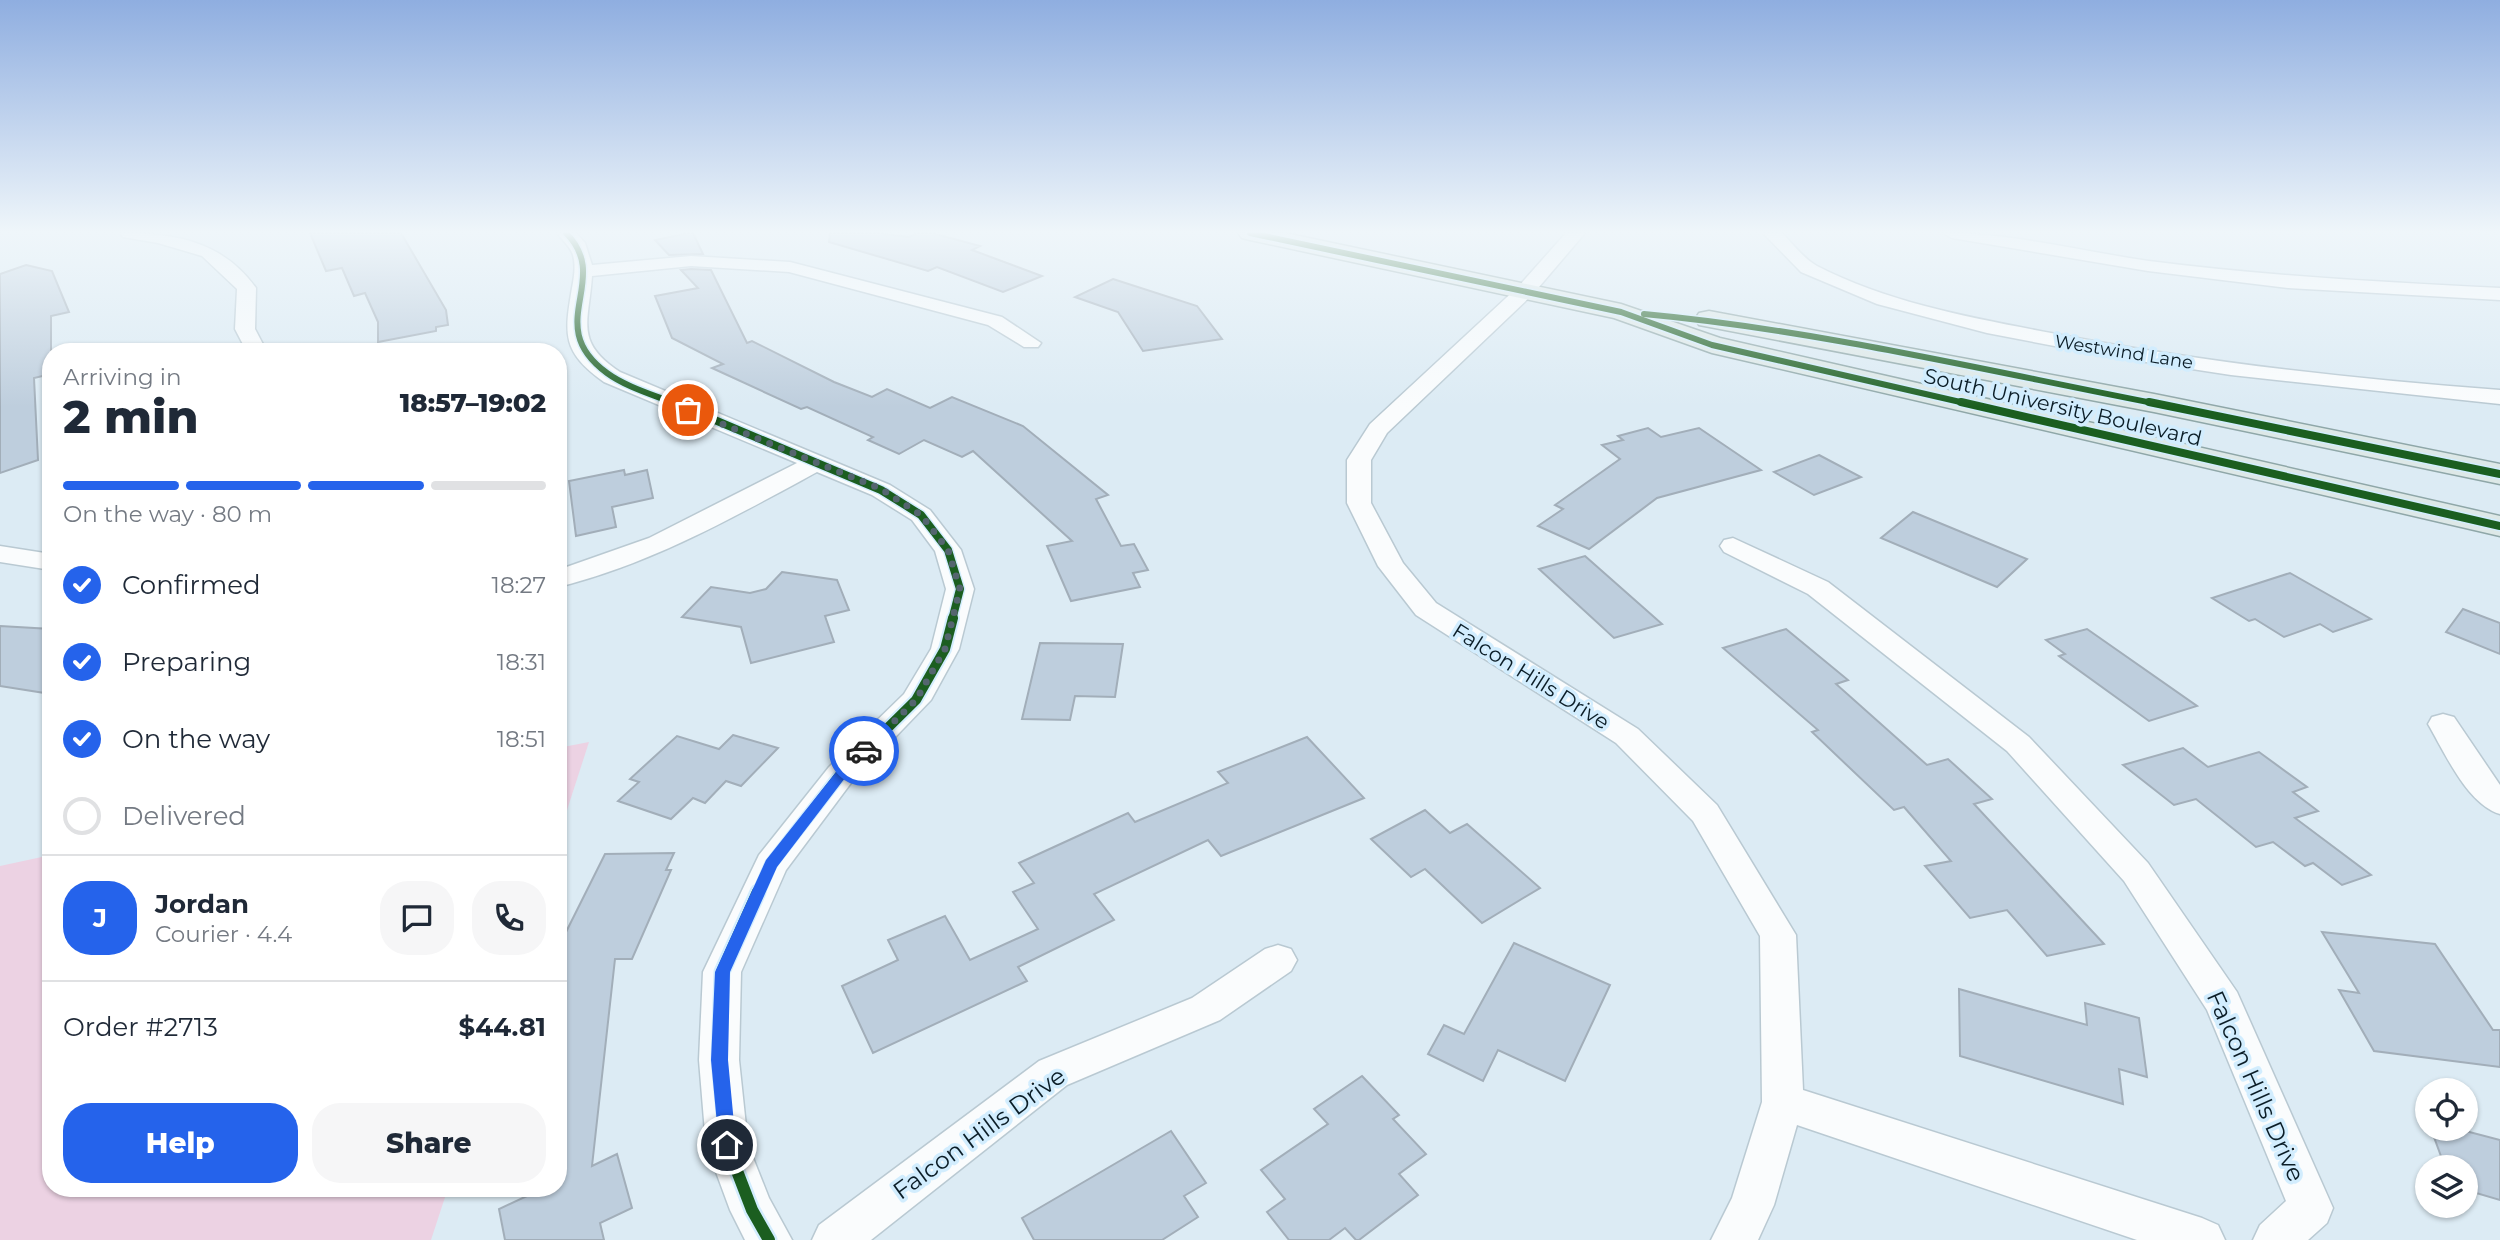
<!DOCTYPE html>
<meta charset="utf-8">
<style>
body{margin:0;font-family:Montserrat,sans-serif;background:#f6f6f7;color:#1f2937;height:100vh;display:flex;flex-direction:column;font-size:26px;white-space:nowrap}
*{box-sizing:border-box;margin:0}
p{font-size:23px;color:#747a83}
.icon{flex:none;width:38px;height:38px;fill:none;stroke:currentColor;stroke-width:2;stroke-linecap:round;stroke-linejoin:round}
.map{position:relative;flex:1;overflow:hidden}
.side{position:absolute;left:42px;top:343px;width:525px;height:854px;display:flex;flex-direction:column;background:#fff;border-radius:28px;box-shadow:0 2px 5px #0004}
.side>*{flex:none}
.tools{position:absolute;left:2415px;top:1078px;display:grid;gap:14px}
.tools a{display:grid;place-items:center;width:63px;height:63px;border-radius:50%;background:#fff;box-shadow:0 2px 5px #0004;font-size:35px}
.pin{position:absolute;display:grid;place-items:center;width:60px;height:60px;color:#fff;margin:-30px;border:4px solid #fff;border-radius:50%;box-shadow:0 2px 7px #0007}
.courier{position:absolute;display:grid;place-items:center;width:70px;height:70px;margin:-35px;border:5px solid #2563eb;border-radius:50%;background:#fff;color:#222;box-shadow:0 2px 9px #0007}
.head em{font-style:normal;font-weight:800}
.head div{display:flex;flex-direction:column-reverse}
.head{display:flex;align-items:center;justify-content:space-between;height:119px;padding:0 21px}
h1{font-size:46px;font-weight:800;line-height:52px}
.bar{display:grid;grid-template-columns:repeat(4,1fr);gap:10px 7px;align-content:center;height:84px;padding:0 21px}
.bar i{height:9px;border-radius:5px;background:#e0e1e3}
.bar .selected{background:#2563eb}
.bar p{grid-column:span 4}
.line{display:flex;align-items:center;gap:18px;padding:0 21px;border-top:2px solid #e0e1e3}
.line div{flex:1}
.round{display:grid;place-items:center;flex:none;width:74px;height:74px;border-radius:28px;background:#f6f6f7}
ol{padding:0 21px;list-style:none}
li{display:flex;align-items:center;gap:21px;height:77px}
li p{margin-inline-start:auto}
li .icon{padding:7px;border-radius:50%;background:#2563eb;color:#fff;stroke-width:4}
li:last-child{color:#747a83}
li i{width:38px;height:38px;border:4px solid #e0e1e3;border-radius:50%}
.primary-button{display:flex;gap:14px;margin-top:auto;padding:14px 21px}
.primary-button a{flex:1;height:80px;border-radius:28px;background:#2563eb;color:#fff;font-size:28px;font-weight:800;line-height:80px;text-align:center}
.primary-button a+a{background:#f6f6f7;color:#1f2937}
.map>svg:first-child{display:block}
.green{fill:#ecd2e3}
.building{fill:#becedd;stroke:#a2aeb9;stroke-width:2}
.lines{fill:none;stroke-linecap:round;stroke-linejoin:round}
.minor-casing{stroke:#b9c9d2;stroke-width:3}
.primary-casing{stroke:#8fa7a8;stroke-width:3}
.minor{fill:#fafcfd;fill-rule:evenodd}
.primary{fill:#dde8e7;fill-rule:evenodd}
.cycleway-far3-casing{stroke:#d2edfe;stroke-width:9}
.cycleway-far2-casing{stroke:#d2edfe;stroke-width:11}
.cycleway-far1-casing{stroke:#d2edfe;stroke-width:14}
.cycleway-casing{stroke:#d2edfe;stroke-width:17}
.cycleway-far3{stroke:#1b5e20;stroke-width:6}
.cycleway-far2{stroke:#1b5e20;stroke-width:8}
.cycleway-far1{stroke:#1b5e20;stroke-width:10}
.cycleway{stroke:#1b5e20;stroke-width:12}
.route{fill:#2563eb}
.done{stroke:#54656f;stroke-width:7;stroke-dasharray:0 12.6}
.labels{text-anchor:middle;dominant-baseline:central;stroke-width:7;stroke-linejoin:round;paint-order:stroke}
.far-street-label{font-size:18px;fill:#0b1d27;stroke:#d2edfe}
.street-label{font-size:21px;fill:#0b1d27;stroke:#d2edfe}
.near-street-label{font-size:24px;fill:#0b1d27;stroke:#d2edfe}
</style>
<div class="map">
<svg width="2500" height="1240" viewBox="0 0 2500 1240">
<rect width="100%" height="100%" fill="#dcebf4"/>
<g class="green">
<path d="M 589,742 L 558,838 L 558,748 Z"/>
<path d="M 51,855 L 51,1188 L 448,1188 L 431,1240 L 0,1240 L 0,866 Z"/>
</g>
<g class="building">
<path d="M 310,233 L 401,233 L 446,310 L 448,325 L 436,327 L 436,331 L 378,342 L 378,322 L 365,293 L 354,296 L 342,268 L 326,271 Z"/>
<path d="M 689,233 L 693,233 L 703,254 L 669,255 L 655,240 Z"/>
<path d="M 830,233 L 877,233 L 909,237 L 917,233 L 932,233 L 980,246 L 972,250 L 1042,276 L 1003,292 L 937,267 L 928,271 L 829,242 Z"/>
<path d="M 26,265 L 52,271 L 69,312 L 51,316 L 51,374 L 34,378 L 38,460 L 0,473 L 0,274 Z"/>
<path d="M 691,269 L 711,270 L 747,343 L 752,341 L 834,382 L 872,397 L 887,389 L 930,408 L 952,397 L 1023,426 L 1108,495 L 1096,499 L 1121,546 L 1134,544 L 1148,570 L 1133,573 L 1140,587 L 1071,601 L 1047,546 L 1072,541 L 973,451 L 962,457 L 924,440 L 899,454 L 868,440 L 873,437 L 807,407 L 801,409 L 712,368 L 723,364 L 672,338 L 655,296 L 698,288 L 681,270 Z"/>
<path d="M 1113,279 L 1197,306 L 1222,339 L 1143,351 L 1118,312 L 1075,297 Z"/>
<path d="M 1648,428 L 1661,437 L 1699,428 L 1761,470 L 1657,498 L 1589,549 L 1538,526 L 1563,509 L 1555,505 L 1620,459 L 1602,445 L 1623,440 L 1618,436 Z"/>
<path d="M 1819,455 L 1861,477 L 1814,495 L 1774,472 Z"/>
<path d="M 624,470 L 625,475 L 647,470 L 653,498 L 612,507 L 616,527 L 576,536 L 569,481 Z"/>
<path d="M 1913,512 L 2027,559 L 1997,587 L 1881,538 Z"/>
<path d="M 1585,556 L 1662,624 L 1614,638 L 1539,569 Z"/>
<path d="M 782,572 L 837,580 L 849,610 L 825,616 L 834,642 L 751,663 L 741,627 L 682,617 L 711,587 L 750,593 L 766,589 Z"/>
<path d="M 2290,573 L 2371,619 L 2333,632 L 2320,624 L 2284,637 L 2255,619 L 2249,621 L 2212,598 Z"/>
<path d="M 2463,609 L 2500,623 L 2500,654 L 2446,632 Z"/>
<path d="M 0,626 L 51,629 L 51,694 L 0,686 Z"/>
<path d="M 1786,629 L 1848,680 L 1836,684 L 1927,765 L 1948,759 L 1992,799 L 1974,804 L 2104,944 L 2047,956 L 2007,910 L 1970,918 L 1925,866 L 1951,861 L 1904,807 L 1894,810 L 1812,732 L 1818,730 L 1723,648 Z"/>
<path d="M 2087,629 L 2197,706 L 2149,721 L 2059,656 L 2065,654 L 2046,640 Z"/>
<path d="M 1040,643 L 1123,644 L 1115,697 L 1075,696 L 1070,720 L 1022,719 Z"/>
<path d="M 733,735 L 778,748 L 741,786 L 726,781 L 705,803 L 693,798 L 671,819 L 618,801 L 639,782 L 630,779 L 677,736 L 719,749 Z"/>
<path d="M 1307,737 L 1364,798 L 1221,856 L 1208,840 L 1094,894 L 1114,920 L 1018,967 L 1027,981 L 873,1053 L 842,986 L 898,960 L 888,940 L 945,916 L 970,960 L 1038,929 L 1013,892 L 1034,883 L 1019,863 L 1128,813 L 1135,822 L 1228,783 L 1218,772 Z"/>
<path d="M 2183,748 L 2208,767 L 2259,752 L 2307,787 L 2293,792 L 2318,811 L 2295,818 L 2371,875 L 2342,885 L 2313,863 L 2305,866 L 2273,842 L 2256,847 L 2196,799 L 2174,805 L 2123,765 Z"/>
<path d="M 1425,810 L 1450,833 L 1467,824 L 1540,888 L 1482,923 L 1425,869 L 1411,877 L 1371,839 Z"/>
<path d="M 674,853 L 666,870 L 671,870 L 632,959 L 615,959 L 592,1166 L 617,1154 L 632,1208 L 600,1223 L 604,1240 L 505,1240 L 499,1209 L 544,1188 L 558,1188 L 558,948 L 605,854 Z"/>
<path d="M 2322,932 L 2435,944 L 2493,1030 L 2500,1030 L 2500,1067 L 2374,1051 L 2339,990 L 2359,993 Z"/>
<path d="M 1514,943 L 1610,985 L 1565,1081 L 1498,1050 L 1483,1081 L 1428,1054 L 1444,1025 L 1464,1034 Z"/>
<path d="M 1959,989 L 2087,1025 L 2085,1003 L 2139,1018 L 2147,1077 L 2119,1069 L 2123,1104 L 1960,1056 Z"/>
<path d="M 1362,1076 L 1399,1115 L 1393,1119 L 1426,1154 L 1399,1174 L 1418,1195 L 1359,1240 L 1356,1240 L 1345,1228 L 1329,1240 L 1289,1240 L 1267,1212 L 1285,1199 L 1261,1170 L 1328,1124 L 1314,1109 Z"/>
<path d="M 2431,1129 L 2458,1129 L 2500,1140 L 2500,1200 L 2466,1190 L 2466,1167 L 2445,1167 Z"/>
<path d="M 1171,1131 L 1206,1183 L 1184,1196 L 1198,1217 L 1162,1240 L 1034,1240 L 1022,1218 Z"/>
</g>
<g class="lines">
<g class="minor-casing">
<g id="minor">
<path d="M 120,233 C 175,233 222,241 256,288 L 255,329 L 267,352 L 247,352 L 235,329 L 237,289 L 202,256 L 158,243 L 123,237 Z"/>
<path d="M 557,233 L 576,233 L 585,243 L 592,265 L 691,256 L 790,262 L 1002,317 L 1041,343 L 1038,347 L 1024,347 L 988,325 L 789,272 L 691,266 L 592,276 C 589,322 574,342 620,372 L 890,485 L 930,510 L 961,550 L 974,589 L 959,649 L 931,700 L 851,783 L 786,870 L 741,972 L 739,1060 L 748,1145 L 769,1198 L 792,1240 L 745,1240 L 730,1210 L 706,1145 L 699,1060 L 703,972 L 759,855 L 829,767 L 904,694 L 931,649 L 946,589 L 935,551 L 912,520 L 872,495 L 817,472 C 734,517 651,564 558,587 L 558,570 L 649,538 L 797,463 L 604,382 C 562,352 564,335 572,288 C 574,277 576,266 573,255 C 570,246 563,241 557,233 Z"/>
<path d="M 1566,233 L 1585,233 L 1533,294 L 1387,433 L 1371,460 L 1371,503 L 1403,563 L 1436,603 L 1638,729 L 1717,805 L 1796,935 L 1803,1090 L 2202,1218 L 2218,1225 L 2225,1240 L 2137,1240 L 1797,1125 L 1774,1205 L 1758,1240 L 1711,1240 L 1732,1198 L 1762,1102 L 1760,936 L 1693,821 L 1616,743 L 1416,615 L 1378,566 L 1347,503 L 1347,460 L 1370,424 L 1519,286 Z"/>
<path d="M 1763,233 L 1782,233 C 1792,243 1804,259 1817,266 C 1889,303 1972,318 2051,333 C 2199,362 2350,379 2500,390 L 2500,404 L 2231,375 L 2107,356 L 1987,333 L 1877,304 L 1801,272 Z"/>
<path d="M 1943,233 C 2013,233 2080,251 2149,261 C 2266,276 2383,282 2500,288 L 2500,300 L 2288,288 L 2148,271 L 1952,238 Z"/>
<path d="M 1733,538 L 1828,582 L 2029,737 L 2148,863 L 2237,992 L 2333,1208 L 2327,1223 L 2308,1240 L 2253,1240 L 2260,1225 L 2286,1201 L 2207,1010 L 2124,881 L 2007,751 L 1808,594 L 1724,552 L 1720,546 L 1724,540 Z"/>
<path d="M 0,546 L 51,554 L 51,570 L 0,562 Z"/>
<path d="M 2443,714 L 2454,717 L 2500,785 L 2500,814 C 2467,804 2445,753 2428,724 L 2432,717 Z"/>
<path d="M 1278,945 L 1291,949 L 1297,960 L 1291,971 L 1220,1020 L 1067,1085 L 871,1240 L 812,1240 L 819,1225 L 1039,1061 L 1192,998 L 1265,949 Z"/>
</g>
</g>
<g class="primary-casing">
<g id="primary">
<path d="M 1238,233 L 1285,233 L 1621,304 L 1720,338 L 2500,516 L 2500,536 L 1712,353 L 1614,318 L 1250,240 L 1242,238 Z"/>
<path d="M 1709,311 L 2154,394 L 2500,464 L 2500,484 L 2154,412 L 1699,325 L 1695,319 L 1699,313 Z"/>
</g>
</g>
<use href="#minor" class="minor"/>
<use href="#primary" class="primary"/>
<g class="cycleway-far3-casing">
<g id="cycleway-far3">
<path d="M 566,233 C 613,280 541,325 607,373 C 626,387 654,395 676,404"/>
<path d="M 1250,233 L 1621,312 L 1712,345 L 1969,404"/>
<path d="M 1644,314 C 1817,330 1988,371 2158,404"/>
</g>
</g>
<g class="cycleway-far2-casing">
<g id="cycleway-far2">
<path d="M 672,402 L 881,490 L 921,515 L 948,550 L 960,589 L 952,620"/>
<path d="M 1961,402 L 2500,526"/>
<path d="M 2149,402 L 2500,474"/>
</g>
</g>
<g class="cycleway-far1-casing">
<path id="cycleway-far1" d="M 758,894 L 771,864 L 840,775 L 916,700 L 945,649 L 953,618"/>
</g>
<g class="cycleway-casing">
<path id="cycleway" d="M 758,892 L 722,972 L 719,1060 L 727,1145 L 752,1210 L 769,1240"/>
</g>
<use href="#cycleway-far3" class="cycleway-far3"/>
<use href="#cycleway-far2" class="cycleway-far2"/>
<use href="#cycleway-far1" class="cycleway-far1"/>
<use href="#cycleway" class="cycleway"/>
</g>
<linearGradient id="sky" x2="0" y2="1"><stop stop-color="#8faee0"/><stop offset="0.57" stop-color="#eff6fa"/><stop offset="1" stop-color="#eff6fa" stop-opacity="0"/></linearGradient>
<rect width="2500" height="407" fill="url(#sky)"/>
<path class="route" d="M 864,747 L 871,751 L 869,754 L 845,778 L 777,867 L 730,972 L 728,1060 L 736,1145 L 733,1151 L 727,1153 L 721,1151 L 719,1145 L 711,1060 L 715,972 L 766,860 L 836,772 Z"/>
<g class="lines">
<path class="done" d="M 688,410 L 881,489 L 921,515 L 948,550 L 960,589 L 945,649 L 916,700 L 864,751"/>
</g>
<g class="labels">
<g class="far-street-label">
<text transform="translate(2124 352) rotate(9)">Westwind Lane</text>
</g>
<g class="street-label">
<text transform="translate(2063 407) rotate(13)">South University Boulevard</text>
<text transform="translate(1531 676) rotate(32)">Falcon Hills Drive</text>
</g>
<g class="near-street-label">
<text transform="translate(2256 1086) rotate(66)">Falcon Hills Drive</text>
<text transform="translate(979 1133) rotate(-36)">Falcon Hills Drive</text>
</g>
</g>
</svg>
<div class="tools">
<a><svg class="icon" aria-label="locate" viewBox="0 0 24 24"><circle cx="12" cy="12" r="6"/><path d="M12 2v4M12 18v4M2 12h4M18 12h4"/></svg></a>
<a><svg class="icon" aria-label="layers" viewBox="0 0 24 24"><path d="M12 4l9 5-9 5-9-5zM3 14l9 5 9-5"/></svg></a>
</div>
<div class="pin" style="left:688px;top:410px;background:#ea580c"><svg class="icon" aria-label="bag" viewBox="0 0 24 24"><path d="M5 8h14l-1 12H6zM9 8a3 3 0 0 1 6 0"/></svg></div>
<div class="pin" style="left:727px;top:1145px;background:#1f2937"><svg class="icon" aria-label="home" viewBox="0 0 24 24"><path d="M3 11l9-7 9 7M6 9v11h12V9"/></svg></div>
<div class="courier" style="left:864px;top:751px"><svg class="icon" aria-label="car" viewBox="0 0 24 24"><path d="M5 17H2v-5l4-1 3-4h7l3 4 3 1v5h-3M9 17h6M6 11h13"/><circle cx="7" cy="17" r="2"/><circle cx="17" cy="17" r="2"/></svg></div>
<section class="side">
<div class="head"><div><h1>2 min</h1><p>Arriving in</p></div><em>18:57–19:02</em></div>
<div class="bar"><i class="selected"></i><i class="selected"></i><i class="selected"></i><i></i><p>On the way · 80 m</p></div>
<ol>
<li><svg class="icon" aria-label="check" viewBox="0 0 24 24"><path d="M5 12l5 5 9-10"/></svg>Confirmed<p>18:27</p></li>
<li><svg class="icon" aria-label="check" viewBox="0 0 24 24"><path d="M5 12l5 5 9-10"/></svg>Preparing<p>18:31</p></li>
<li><svg class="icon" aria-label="check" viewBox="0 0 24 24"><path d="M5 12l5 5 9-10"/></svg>On the way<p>18:51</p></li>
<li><i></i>Delivered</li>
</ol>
<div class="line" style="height:126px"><b class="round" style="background:#2563eb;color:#fff">J</b><div><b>Jordan</b><p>Courier · 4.4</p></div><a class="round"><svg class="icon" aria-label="chat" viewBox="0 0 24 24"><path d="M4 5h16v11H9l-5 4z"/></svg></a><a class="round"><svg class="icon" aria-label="phone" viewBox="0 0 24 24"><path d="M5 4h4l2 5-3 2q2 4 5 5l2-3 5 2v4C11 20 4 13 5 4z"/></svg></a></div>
<div class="line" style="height:91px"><div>Order #2713</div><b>$44.81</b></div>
<div class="primary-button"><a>Help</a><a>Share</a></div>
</section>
</div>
